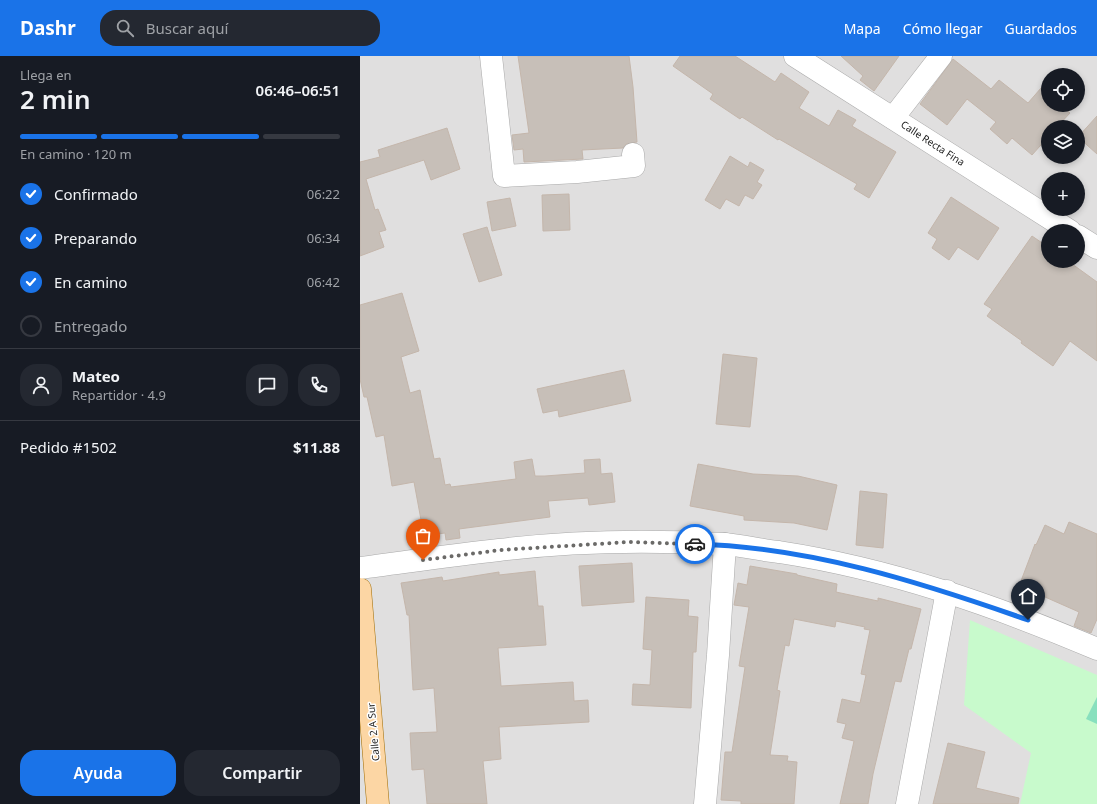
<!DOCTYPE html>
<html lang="es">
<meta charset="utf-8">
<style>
body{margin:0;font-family:"Noto Sans",sans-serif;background:#242831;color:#f1f3f6;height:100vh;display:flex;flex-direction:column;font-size:15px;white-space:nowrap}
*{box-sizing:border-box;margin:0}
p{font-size:13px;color:#9ea1a6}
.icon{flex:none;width:22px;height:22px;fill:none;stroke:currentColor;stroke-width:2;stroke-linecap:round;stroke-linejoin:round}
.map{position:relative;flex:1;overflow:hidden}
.drawer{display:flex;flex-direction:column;background:#171b24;width:360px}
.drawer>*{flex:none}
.tools{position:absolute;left:681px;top:12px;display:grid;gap:8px}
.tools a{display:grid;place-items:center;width:44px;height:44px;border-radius:50%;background:#171b24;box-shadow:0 2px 6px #0003;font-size:20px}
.pin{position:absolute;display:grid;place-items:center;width:34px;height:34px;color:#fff;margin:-41px -17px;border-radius:50% 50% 50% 0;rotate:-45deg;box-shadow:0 0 4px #0007}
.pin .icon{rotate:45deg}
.courier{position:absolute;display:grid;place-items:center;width:40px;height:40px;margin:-20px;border:3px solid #1a73e8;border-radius:50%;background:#fff;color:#222;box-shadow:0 1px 5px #0007}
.overview em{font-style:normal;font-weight:600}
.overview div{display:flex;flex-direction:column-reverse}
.overview{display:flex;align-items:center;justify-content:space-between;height:68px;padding:0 20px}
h1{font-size:26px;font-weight:600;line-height:30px}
.bar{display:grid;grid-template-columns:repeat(4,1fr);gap:6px 4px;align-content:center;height:48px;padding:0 20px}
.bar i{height:5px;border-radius:3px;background:#363941}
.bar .current{background:#1a73e8}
.bar p{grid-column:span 4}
.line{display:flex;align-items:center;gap:10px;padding:0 20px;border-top:1px solid #363941}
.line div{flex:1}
.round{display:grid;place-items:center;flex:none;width:42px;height:42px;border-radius:16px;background:#242831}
ol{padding:0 20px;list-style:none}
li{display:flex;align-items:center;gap:12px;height:44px}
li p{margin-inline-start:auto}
li .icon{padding:4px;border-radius:50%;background:#1a73e8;color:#fff;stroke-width:4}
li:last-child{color:#9ea1a6}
li i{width:22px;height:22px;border:2px solid #363941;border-radius:50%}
.button{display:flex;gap:8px;margin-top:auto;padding:8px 20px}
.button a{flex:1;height:46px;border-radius:16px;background:#1a73e8;color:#fff;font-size:16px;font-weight:600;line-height:46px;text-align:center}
.button a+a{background:#242831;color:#f1f3f6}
header{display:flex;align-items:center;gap:24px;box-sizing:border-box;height:56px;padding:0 20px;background:#1a73e8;color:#fff}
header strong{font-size:19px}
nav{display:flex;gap:22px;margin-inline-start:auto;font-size:14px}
.search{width:280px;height:36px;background:#242831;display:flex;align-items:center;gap:10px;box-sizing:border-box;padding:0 14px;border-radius:16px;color:#9ea1a6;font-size:15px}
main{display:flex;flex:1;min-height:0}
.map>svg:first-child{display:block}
.residential{fill:#e0dfdf;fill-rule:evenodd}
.park{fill:#c8facc}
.pitch{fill:#88e0be}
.building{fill:#c7bfb8;stroke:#c4b6ab}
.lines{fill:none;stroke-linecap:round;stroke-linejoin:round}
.minor-casing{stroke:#a9a9a9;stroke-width:23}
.major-casing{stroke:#a06b00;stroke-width:23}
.minor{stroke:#fff;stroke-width:22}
.major{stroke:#fcd6a4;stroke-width:22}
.done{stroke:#6b6a68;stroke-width:4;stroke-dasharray:0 7.2}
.route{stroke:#1a73e8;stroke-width:5}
.labels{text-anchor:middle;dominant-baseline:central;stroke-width:3;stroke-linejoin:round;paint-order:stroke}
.street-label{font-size:10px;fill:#222;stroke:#fff}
</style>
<header>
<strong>Dashr</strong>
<div class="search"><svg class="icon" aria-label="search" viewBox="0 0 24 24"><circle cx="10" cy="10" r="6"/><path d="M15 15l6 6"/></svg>Buscar aquí</div>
<nav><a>Mapa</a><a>Cómo llegar</a><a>Guardados</a></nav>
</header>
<main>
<section class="drawer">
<div class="overview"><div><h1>2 min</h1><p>Llega en</p></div><em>06:46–06:51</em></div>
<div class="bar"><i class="current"></i><i class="current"></i><i class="current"></i><i></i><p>En camino · 120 m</p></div>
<ol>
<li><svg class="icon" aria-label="check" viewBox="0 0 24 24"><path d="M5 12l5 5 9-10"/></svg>Confirmado<p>06:22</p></li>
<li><svg class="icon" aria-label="check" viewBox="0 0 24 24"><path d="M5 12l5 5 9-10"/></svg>Preparando<p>06:34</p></li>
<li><svg class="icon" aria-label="check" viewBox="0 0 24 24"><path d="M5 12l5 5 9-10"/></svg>En camino<p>06:42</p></li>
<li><i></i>Entregado</li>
</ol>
<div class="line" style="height:72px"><a class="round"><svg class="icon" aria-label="person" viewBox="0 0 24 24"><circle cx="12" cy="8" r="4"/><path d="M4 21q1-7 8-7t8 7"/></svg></a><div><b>Mateo</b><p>Repartidor · 4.9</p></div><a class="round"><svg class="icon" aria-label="chat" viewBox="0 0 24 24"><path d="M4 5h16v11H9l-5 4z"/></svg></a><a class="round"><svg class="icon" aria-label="phone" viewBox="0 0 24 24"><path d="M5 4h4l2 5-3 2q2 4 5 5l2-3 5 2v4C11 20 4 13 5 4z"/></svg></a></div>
<div class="line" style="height:52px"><div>Pedido #1502</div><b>$11.88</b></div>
<div class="button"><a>Ayuda</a><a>Compartir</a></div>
</section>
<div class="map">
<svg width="737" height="748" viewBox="0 0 737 748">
<rect width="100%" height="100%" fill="#f2efe9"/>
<path class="residential" d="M 0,0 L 737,0 L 737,748 L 0,748 ZM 688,19 L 718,19 L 718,49 L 688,49 ZM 688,71 L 718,71 L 718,101 L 688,101 ZM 688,123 L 718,123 L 718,153 L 688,153 ZM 688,175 L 718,175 L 718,205 L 688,205 Z"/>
<path class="park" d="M 610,564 L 737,619 L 737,748 L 660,748 L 671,697 L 604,649 Z"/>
<path class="pitch" d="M 737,641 L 737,668 L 726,663 Z"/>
<g class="building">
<path d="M 158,0 L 269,0 L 273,31 L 277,86 L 266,88 L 263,92 L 222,94 L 223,103 L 164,106 L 163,93 L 154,94 L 152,79 L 169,77 Z"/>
<path d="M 320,0 L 375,0 L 415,26 L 421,17 L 449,36 L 439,52 L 469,70 L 478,54 L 496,64 L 492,70 L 536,96 L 509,142 L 494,133 L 497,128 L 419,83 L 418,84 L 382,61 L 380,63 L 350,43 L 353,38 L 313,10 Z"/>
<path d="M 481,0 L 539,0 L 514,35 L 500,24 L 503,20 Z"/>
<path d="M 593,3 L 631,33 L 639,24 L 668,47 L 688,24 L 688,49 L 701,49 L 710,57 L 697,71 L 688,71 L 688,81 L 672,99 L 652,82 L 647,88 L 630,73 L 636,66 L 607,43 L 587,69 L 560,48 Z"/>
<path d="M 737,60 L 737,98 L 718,81 Z"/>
<path d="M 87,72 L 100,113 L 71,124 L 64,104 L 6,123 L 15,154 L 18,153 L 26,174 L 19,176 L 24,191 L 0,200 L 0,106 L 20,101 L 18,94 Z"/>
<path d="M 370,100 L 388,111 L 390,106 L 404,114 L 397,126 L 402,129 L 393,143 L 385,139 L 379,150 L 366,143 L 360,153 L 345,144 Z"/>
<path d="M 209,138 L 210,174 L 183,175 L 182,139 Z"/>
<path d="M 591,141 L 639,172 L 618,204 L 598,191 L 589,204 L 572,192 L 577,183 L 568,177 Z"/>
<path d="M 150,142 L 156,170 L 132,175 L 127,146 Z"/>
<path d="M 127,171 L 142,219 L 119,226 L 103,178 Z"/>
<path d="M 672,180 L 688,191 L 688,205 L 708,205 L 737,226 L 737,305 L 710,285 L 693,310 L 661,287 L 662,285 L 627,260 L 632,253 L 624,248 Z"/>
<path d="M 42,237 L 59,295 L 41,301 L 50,337 L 60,334 L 74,403 L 80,402 L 85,429 L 90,428 L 91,431 L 156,423 L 154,406 L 172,403 L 175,420 L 185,420 L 225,417 L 224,404 L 240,403 L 241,418 L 252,417 L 255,446 L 229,449 L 228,442 L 188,445 L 190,461 L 99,473 L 100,482 L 86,484 L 85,477 L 64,480 L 54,426 L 32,430 L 24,379 L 16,381 L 7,341 L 4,341 L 0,323 L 0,249 Z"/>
<path d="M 363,298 L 397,302 L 390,371 L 356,368 Z"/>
<path d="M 264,314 L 271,345 L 199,361 L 198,354 L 183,357 L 177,333 Z"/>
<path d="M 338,408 L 393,418 L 438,420 L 477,429 L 467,474 L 434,467 L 384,464 L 384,460 L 330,450 Z"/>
<path d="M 500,435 L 527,438 L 523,492 L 496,489 Z"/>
<path d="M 709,466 L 737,478 L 737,563 L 731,577 L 714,570 L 719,556 L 676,537 L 679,531 L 661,525 L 675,488 L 676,489 L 685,469 L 704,478 Z"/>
<path d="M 272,507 L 274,546 L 222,550 L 219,510 Z"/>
<path d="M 390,510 L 437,518 L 437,519 L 477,528 L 476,536 L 518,545 L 518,542 L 561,553 L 551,593 L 549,593 L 541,626 L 535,625 L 513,718 L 508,748 L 480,748 L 494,685 L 482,682 L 486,668 L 477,666 L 482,643 L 500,647 L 506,619 L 501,618 L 510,574 L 504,573 L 505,571 L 476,565 L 475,571 L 434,563 L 429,590 L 425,589 L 417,634 L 420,635 L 410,699 L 428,700 L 427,705 L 437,706 L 434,748 L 381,748 L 381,745 L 361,744 L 365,696 L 372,696 L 385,611 L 379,610 L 389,551 L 374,549 L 378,527 L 387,529 Z"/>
<path d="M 175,515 L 178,550 L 183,550 L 186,589 L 138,592 L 141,630 L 213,626 L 214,645 L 228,644 L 229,666 L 139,671 L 141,703 L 123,705 L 127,748 L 67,748 L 64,713 L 52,714 L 50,677 L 77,676 L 74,632 L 53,634 L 49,559 L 47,559 L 41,527 L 82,521 L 83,525 L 139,516 L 139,519 Z"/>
<path d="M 286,541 L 329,544 L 328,560 L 338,561 L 336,596 L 333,596 L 331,652 L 272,649 L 273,628 L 290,629 L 292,594 L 283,593 Z"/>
<path d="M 588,687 L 625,696 L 616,732 L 659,742 L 658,748 L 573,748 Z"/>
</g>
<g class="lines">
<g class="minor-casing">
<g id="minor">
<path d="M 131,0 L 144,120 L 217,116 L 274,110 L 273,98"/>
<path d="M 435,0 L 710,175"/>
<path d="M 533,62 L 581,0"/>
<path d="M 718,180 L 737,192"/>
<path d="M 0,512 C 46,506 93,499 139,494 C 212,485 289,484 363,488 C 381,489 400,494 419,496 C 530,513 634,549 737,593"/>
<path d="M 345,748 L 358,599 L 365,488"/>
<path d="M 547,748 L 587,535"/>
</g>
</g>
<g class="major-casing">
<path id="major" d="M 0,533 L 18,748"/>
</g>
<use href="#minor" class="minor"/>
<use href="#major" class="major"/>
</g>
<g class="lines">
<path class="done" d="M 63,504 L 141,494 L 268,486 L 335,488"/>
<path class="route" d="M 335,488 C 450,491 560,526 668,564"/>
</g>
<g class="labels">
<g class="street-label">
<text transform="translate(573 87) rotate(33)">Calle Recta Fina</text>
<text transform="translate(13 676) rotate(-95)">Calle 2 A Sur</text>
</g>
</g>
</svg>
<div class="tools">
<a><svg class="icon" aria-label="locate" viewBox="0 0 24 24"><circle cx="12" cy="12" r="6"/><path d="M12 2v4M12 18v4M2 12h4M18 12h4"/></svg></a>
<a><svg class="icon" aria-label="layers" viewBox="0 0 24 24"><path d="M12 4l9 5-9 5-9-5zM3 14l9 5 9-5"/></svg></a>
<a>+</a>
<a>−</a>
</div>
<div class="pin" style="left:63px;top:504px;background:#ea580c"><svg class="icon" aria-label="bag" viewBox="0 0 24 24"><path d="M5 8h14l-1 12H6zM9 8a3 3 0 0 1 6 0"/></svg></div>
<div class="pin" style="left:668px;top:564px;background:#1f2937"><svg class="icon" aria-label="home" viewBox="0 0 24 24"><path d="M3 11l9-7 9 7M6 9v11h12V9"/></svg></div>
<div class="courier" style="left:335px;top:488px"><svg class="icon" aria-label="car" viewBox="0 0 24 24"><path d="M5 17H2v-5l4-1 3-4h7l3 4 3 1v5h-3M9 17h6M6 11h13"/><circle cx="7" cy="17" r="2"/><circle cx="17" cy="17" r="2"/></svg></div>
</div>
</main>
